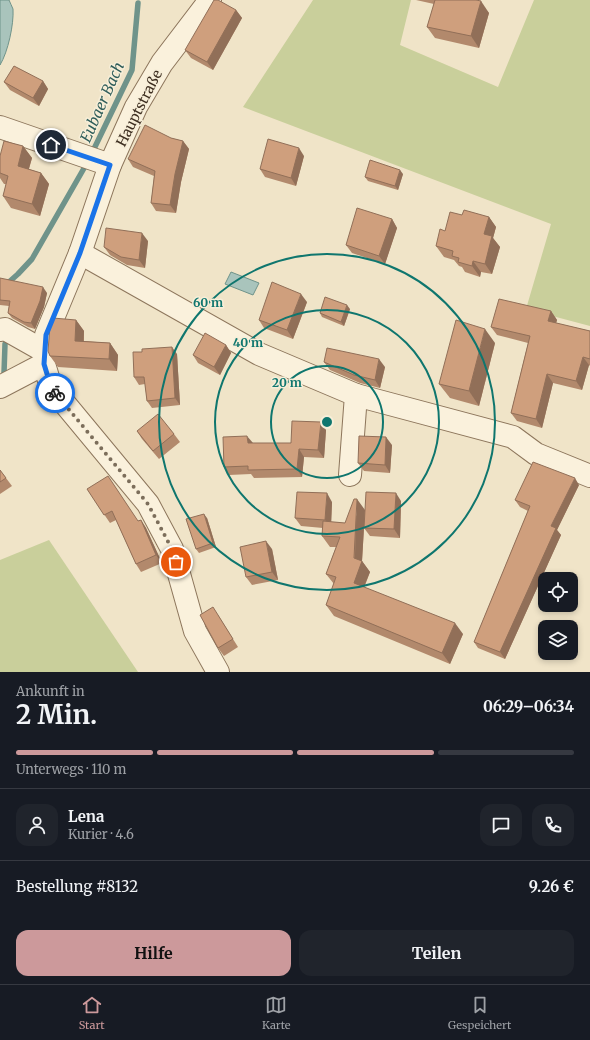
<!DOCTYPE html>
<html lang="de">
<meta charset="utf-8">
<style>
body{margin:0;font-family:Merriweather,serif;background:#20242c;color:#f1f3f6;height:100vh;display:flex;flex-direction:column;font-size:15px;white-space:nowrap}
*{box-sizing:border-box;margin:0}
p{font-size:13px;color:#9ea1a6}
.icon{flex:none;width:22px;height:22px;fill:none;stroke:currentColor;stroke-width:2;stroke-linecap:round;stroke-linejoin:round}
.map{position:relative;height:672px;overflow:hidden}
.panel{display:flex;flex-direction:column;background:#171b24;flex:1}
.panel>*{flex:none}
.tools{position:absolute;left:538px;top:572px;display:grid;gap:8px}
.tools a{display:grid;place-items:center;width:40px;height:40px;border-radius:8px;background:#171b24;box-shadow:0 2px 6px #0003;font-size:20px}
.pin{position:absolute;display:grid;place-items:center;width:34px;height:34px;color:#fff;margin:-17px;border:2px solid #fff;border-radius:50%;box-shadow:0 1px 4px #0007}
.courier{position:absolute;display:grid;place-items:center;width:40px;height:40px;margin:-20px;border:3px solid #1a73e8;border-radius:50%;background:#fff;color:#222;box-shadow:0 1px 5px #0007}
.headline em{font-style:normal;font-weight:700}
.headline div{display:flex;flex-direction:column-reverse}
.headline{display:flex;align-items:center;justify-content:space-between;height:68px;padding:0 16px}
h1{font-size:26px;font-weight:700;line-height:30px}
.bar{display:grid;grid-template-columns:repeat(4,1fr);gap:6px 4px;align-content:center;height:48px;padding:0 16px}
.bar i{height:5px;border-radius:3px;background:#363941}
.bar .active{background:#cc999b}
.bar p{grid-column:span 4}
.line{display:flex;align-items:center;gap:10px;padding:0 16px;border-top:1px solid #363941}
.line div{flex:1}
.round{display:grid;place-items:center;flex:none;width:42px;height:42px;border-radius:12px;background:#20242c}
.cta{display:flex;gap:8px;margin-top:auto;padding:8px 16px}
.cta a{flex:1;height:46px;border-radius:12px;background:#cc999b;color:#111;font-size:16px;font-weight:700;line-height:46px;text-align:center}
.cta a+a{background:#20242c;color:#f1f3f6}
.menu{display:flex;justify-content:space-around;align-items:center;height:56px;border-top:1px solid #363941;background:#171b24;font-size:11px;color:#9ea1a6}
.menu a{display:grid;justify-items:center;gap:2px}
.menu .active{color:#cc999b}
.map>svg:first-child{display:block}
.green{fill:#c9cf9b}
.water{fill:#a9c4bc;stroke:#6f938a}
.lines{fill:none;stroke-linecap:round;stroke-linejoin:round}
.stream{stroke:#6f938a;stroke-width:5.5}
.minor-casing{stroke:#8d765c;stroke-width:24}
.minor{stroke:#faf1dc;stroke-width:22}
.wall{fill:#b2896c}
.shaded-wall{fill:#916f58}
.building{fill:#cf9f7d;stroke:#916f58}
.done{stroke:#7c6e5b;stroke-width:4;stroke-dasharray:0 7.2}
.route{stroke:#1a73e8;stroke-width:5}
.ring{fill:none;stroke:#0f766e;stroke-width:2}
.labels{text-anchor:middle;dominant-baseline:central;stroke-width:3;stroke-linejoin:round;paint-order:stroke}
.street-label{font-size:14px;fill:#3d2e20;stroke:#f7eed8}
.water-label{font-size:15px;font-style:italic;fill:#2f5d5a;stroke:#f7eed8}
.centre{fill:#0f766e;stroke:#f7eed8;stroke-width:2}
.ring-label{font-size:12px;text-anchor:middle;font-weight:bold;fill:#0f766e;stroke:#f7eed8;stroke-width:3;stroke-linejoin:round;paint-order:stroke}
</style>
<div class="map">
<svg width="590" height="672" viewBox="0 0 590 672">
<rect width="100%" height="100%" fill="#f0e4c8"/>
<g class="green">
<path d="M 313,0 L 411,0 L 400,45 L 498,87 L 534,0 L 590,0 L 590,326 L 526,309 L 551,224 L 243,107 Z"/>
<path d="M 49,540 L 138,672 L 0,672 L 0,560 Z"/>
</g>
<g class="water">
<path d="M 0,0 L 9,0 C 10,3 12,6 13,9 C 14,24 8,52 0,65 Z"/>
<path d="M 231,272 L 259,283 L 253,295 L 225,284 Z"/>
</g>
<g class="lines">
<g class="stream">
<path d="M 92,153 L 132,70 L 138,3"/>
<path d="M 9,282 L 18,274 L 32,259 L 87,163"/>
<path d="M 4,373 L 5,344"/>
</g>
<g class="minor-casing">
<g id="minor">
<path d="M 210,0 L 162,63 L 136,107 L 110,165 L 80,253 L 46,335 L 44,364 L 51,387 L 148,504 L 172,549 L 195,631 L 218,672"/>
<path d="M 0,127 L 110,165"/>
<path d="M 80,253 L 259,354 L 356,395 L 350,475"/>
<path d="M 0,330 L 5,329 L 44,351"/>
<path d="M 0,387 L 44,364"/>
<path d="M 356,395 L 513,437 L 536,454 L 590,476"/>
</g>
</g>
<use href="#minor" class="minor"/>
</g>
<g class="wall">
<path d="M 416,0 L 476,0 L 489,13 L 479,48 L 435,38 L 427,27 L 434,4 Z"/>
<path d="M 236,10 L 242,18 L 213,70 L 191,58 L 185,50 Z"/>
<path d="M 43,81 L 48,89 L 39,106 L 10,90 L 4,82 Z"/>
<path d="M 171,138 L 183,141 L 189,149 L 181,182 L 176,213 L 156,211 L 151,203 L 154,176 L 133,167 L 128,159 Z"/>
<path d="M 23,146 L 32,158 L 29,169 L 41,173 L 49,184 L 40,216 L 11,208 L 3,196 L 6,184 L 4,184 L 0,178 L 0,156 Z"/>
<path d="M 304,156 L 296,186 L 265,177 L 260,169 Z"/>
<path d="M 403,174 L 398,190 L 368,181 L 365,177 Z"/>
<path d="M 462,215 L 489,217 L 496,227 L 493,238 L 500,247 L 492,274 L 481,272 L 480,277 L 465,272 L 462,267 L 459,266 L 454,260 L 444,257 L 436,246 L 445,231 Z"/>
<path d="M 392,219 L 397,228 L 385,264 L 352,253 L 346,245 Z"/>
<path d="M 148,241 L 145,268 L 127,265 L 110,255 L 104,247 Z"/>
<path d="M 0,278 L 47,293 L 44,307 L 35,329 L 28,327 L 12,318 L 8,313 L 9,306 L 0,305 Z"/>
<path d="M 307,302 L 293,339 L 264,328 L 259,320 Z"/>
<path d="M 350,309 L 344,326 L 322,317 L 320,313 Z"/>
<path d="M 551,311 L 557,320 L 556,323 L 590,331 L 590,366 L 589,365 L 582,390 L 553,383 L 542,428 L 517,421 L 511,413 L 528,343 L 497,335 L 491,327 Z"/>
<path d="M 76,320 L 84,331 L 84,341 L 110,343 L 118,355 L 117,371 L 58,367 L 50,356 Z"/>
<path d="M 495,343 L 479,406 L 450,398 L 439,384 Z"/>
<path d="M 226,345 L 231,353 L 220,375 L 198,363 L 193,355 Z"/>
<path d="M 177,354 L 180,405 L 152,408 L 147,401 L 145,384 L 139,385 L 134,377 Z"/>
<path d="M 324,362 L 385,367 L 380,388 L 360,383 L 330,370 Z"/>
<path d="M 326,430 L 324,458 L 304,457 L 302,477 L 254,478 L 251,474 L 229,475 L 224,467 Z"/>
<path d="M 137,431 L 174,434 L 180,442 L 159,459 L 142,439 Z"/>
<path d="M 392,445 L 390,473 L 364,471 L 358,463 Z"/>
<path d="M 0,470 L 12,486 L 0,494 Z"/>
<path d="M 579,485 L 557,530 L 561,535 L 505,659 L 478,648 L 474,642 L 528,511 L 520,507 L 515,500 Z"/>
<path d="M 87,489 L 138,521 L 141,520 L 146,528 L 162,563 L 141,572 L 136,564 L 116,520 L 110,523 Z"/>
<path d="M 401,501 L 400,538 L 370,536 L 364,528 L 362,561 L 370,572 L 364,588 L 463,634 L 450,664 L 334,616 L 326,605 L 334,584 L 326,574 L 336,547 L 330,547 L 322,536 L 323,528 L 301,526 L 295,518 L 332,502 L 331,522 L 345,523 L 365,510 Z"/>
<path d="M 207,518 L 216,547 L 199,553 L 196,549 Z"/>
<path d="M 272,549 L 278,580 L 252,585 L 246,577 Z"/>
<path d="M 218,615 L 238,647 L 224,656 L 218,648 Z"/>
</g>
<g class="shaded-wall">
<path d="M 481,1 L 489,13 L 479,48 L 471,36 Z"/>
<path d="M 236,10 L 242,18 L 213,70 L 207,62 Z"/>
<path d="M 43,81 L 48,89 L 39,106 L 33,98 Z"/>
<path d="M 183,141 L 189,149 L 181,182 L 176,213 L 170,205 L 175,174 Z"/>
<path d="M 23,146 L 32,158 L 26,178 L 18,166 Z"/>
<path d="M 299,148 L 304,156 L 296,186 L 291,178 Z"/>
<path d="M 400,170 L 403,174 L 398,190 L 395,186 Z"/>
<path d="M 41,173 L 49,184 L 40,216 L 32,204 Z"/>
<path d="M 489,217 L 496,227 L 493,238 L 500,247 L 492,274 L 485,264 L 484,234 Z"/>
<path d="M 392,219 L 397,228 L 385,264 L 379,256 Z"/>
<path d="M 142,233 L 148,241 L 145,268 L 139,260 Z"/>
<path d="M 473,261 L 481,272 L 480,277 L 472,266 Z"/>
<path d="M 43,287 L 47,293 L 44,307 L 35,329 L 31,323 Z"/>
<path d="M 301,294 L 307,302 L 293,339 L 287,330 Z"/>
<path d="M 347,305 L 350,309 L 344,326 L 341,322 Z"/>
<path d="M 551,311 L 557,320 L 554,330 L 548,321 Z"/>
<path d="M 76,320 L 84,331 L 83,352 L 75,341 Z"/>
<path d="M 485,329 L 495,343 L 479,406 L 469,391 Z"/>
<path d="M 110,343 L 118,355 L 117,371 L 109,359 Z"/>
<path d="M 226,345 L 231,353 L 220,375 L 214,367 Z"/>
<path d="M 172,347 L 177,354 L 180,405 L 175,398 Z"/>
<path d="M 583,357 L 589,365 L 582,390 L 576,381 Z"/>
<path d="M 379,359 L 385,367 L 380,388 L 375,380 Z"/>
<path d="M 547,374 L 553,383 L 542,428 L 536,419 Z"/>
<path d="M 321,422 L 326,430 L 324,458 L 318,450 Z"/>
<path d="M 247,436 L 253,443 L 248,443 Z"/>
<path d="M 386,437 L 392,445 L 390,473 L 385,465 Z"/>
<path d="M 299,449 L 304,457 L 302,477 L 297,469 Z"/>
<path d="M 575,478 L 579,485 L 557,530 L 561,535 L 505,659 L 500,652 L 551,526 Z"/>
<path d="M 327,493 L 332,502 L 331,528 L 325,520 Z"/>
<path d="M 396,493 L 401,501 L 400,538 L 394,529 Z"/>
<path d="M 357,499 L 365,510 L 362,561 L 370,572 L 361,594 L 354,583 Z"/>
<path d="M 204,514 L 207,518 L 216,547 L 213,543 Z"/>
<path d="M 141,520 L 146,528 L 162,563 L 156,555 Z"/>
<path d="M 266,541 L 272,549 L 278,580 L 272,572 Z"/>
<path d="M 455,623 L 463,634 L 450,664 L 442,653 Z"/>
</g>
<g class="building">
<path d="M 214,0 L 218,0 L 236,10 L 207,62 L 185,50 Z"/>
<path d="M 435,0 L 476,0 L 481,1 L 471,36 L 427,27 Z"/>
<path d="M 14,66 L 43,81 L 33,98 L 4,82 Z"/>
<path d="M 145,125 L 171,138 L 183,141 L 175,174 L 170,205 L 151,203 L 155,171 L 128,159 Z"/>
<path d="M 268,139 L 299,148 L 291,178 L 260,169 Z"/>
<path d="M 4,141 L 23,146 L 18,166 L 41,173 L 32,204 L 3,196 L 8,176 L 0,173 L 0,156 Z"/>
<path d="M 370,160 L 400,170 L 395,186 L 365,177 Z"/>
<path d="M 357,208 L 392,219 L 379,256 L 346,245 Z"/>
<path d="M 464,210 L 489,217 L 484,234 L 492,236 L 485,264 L 473,261 L 472,266 L 458,262 L 459,258 L 452,256 L 453,251 L 436,246 L 440,229 L 445,231 L 450,212 L 462,215 Z"/>
<path d="M 106,228 L 142,233 L 139,260 L 121,257 L 104,247 Z"/>
<path d="M 0,278 L 43,287 L 40,301 L 31,323 L 24,322 L 8,313 L 10,301 L 0,300 Z"/>
<path d="M 272,282 L 301,294 L 287,330 L 259,320 Z"/>
<path d="M 325,297 L 347,305 L 341,322 L 320,313 Z"/>
<path d="M 499,299 L 551,311 L 548,321 L 590,331 L 590,359 L 583,357 L 576,381 L 547,374 L 536,419 L 511,413 L 530,336 L 491,327 Z"/>
<path d="M 53,318 L 76,320 L 75,341 L 110,343 L 109,359 L 50,356 L 48,351 L 50,326 Z"/>
<path d="M 456,320 L 485,329 L 469,391 L 439,384 Z"/>
<path d="M 205,333 L 226,345 L 214,367 L 193,355 Z"/>
<path d="M 172,347 L 175,398 L 147,401 L 144,377 L 134,377 L 133,352 L 142,352 L 142,349 Z"/>
<path d="M 327,348 L 379,359 L 375,380 L 354,375 L 324,362 Z"/>
<path d="M 158,414 L 174,434 L 153,451 L 137,431 Z"/>
<path d="M 292,421 L 321,422 L 318,450 L 299,449 L 297,469 L 248,470 L 248,466 L 224,467 L 223,437 L 247,436 L 248,443 L 291,443 Z"/>
<path d="M 359,436 L 386,437 L 385,465 L 358,463 Z"/>
<path d="M 533,462 L 575,478 L 551,526 L 556,528 L 500,652 L 474,642 L 530,506 L 515,500 Z"/>
<path d="M 0,470 L 6,478 L 0,482 Z"/>
<path d="M 108,476 L 138,521 L 141,520 L 156,555 L 136,564 L 112,511 L 104,515 L 87,489 Z"/>
<path d="M 297,492 L 327,493 L 325,520 L 295,518 Z"/>
<path d="M 366,492 L 396,493 L 394,529 L 364,528 Z"/>
<path d="M 354,499 L 357,499 L 354,558 L 362,561 L 354,583 L 455,623 L 442,653 L 326,605 L 336,577 L 326,574 L 340,537 L 322,536 L 323,521 L 345,523 Z"/>
<path d="M 204,514 L 213,543 L 196,549 L 186,519 Z"/>
<path d="M 266,541 L 272,572 L 246,577 L 240,547 Z"/>
<path d="M 213,607 L 233,639 L 218,648 L 200,615 Z"/>
</g>
<g class="lines">
<path class="done" d="M 55,393 L 148,504 L 172,549 L 176,562"/>
<path class="route" d="M 51,145 L 110,165 L 80,253 L 46,335 L 44,364 L 51,387 L 55,393"/>
</g>
<g class="ring">
<circle cx="327" cy="422" r="56"/>
<circle cx="327" cy="422" r="112"/>
<circle cx="327" cy="422" r="168"/>
</g>
<g class="labels">
<g class="street-label">
<text transform="translate(139 108) rotate(-63)">Hauptstraße</text>
</g>
<g class="water-label">
<text transform="translate(102 102) rotate(-66)">Eubaer Bach</text>
</g>
</g>
<circle cx="327" cy="422" r="6" class="centre"/>
<g class="ring-label">
<text x="208" y="307">60 m</text>
<text x="248" y="347">40 m</text>
<text x="287" y="387">20 m</text>
</g>
</svg>
<div class="tools">
<a><svg class="icon" aria-label="locate" viewBox="0 0 24 24"><circle cx="12" cy="12" r="6"/><path d="M12 2v4M12 18v4M2 12h4M18 12h4"/></svg></a>
<a><svg class="icon" aria-label="layers" viewBox="0 0 24 24"><path d="M12 4l9 5-9 5-9-5zM3 14l9 5 9-5"/></svg></a>
</div>
<div class="pin" style="left:176px;top:562px;background:#ea580c"><svg class="icon" aria-label="bag" viewBox="0 0 24 24"><path d="M5 8h14l-1 12H6zM9 8a3 3 0 0 1 6 0"/></svg></div>
<div class="pin" style="left:51px;top:145px;background:#1f2937"><svg class="icon" aria-label="home" viewBox="0 0 24 24"><path d="M3 11l9-7 9 7M6 9v11h12V9"/></svg></div>
<div class="courier" style="left:55px;top:393px"><svg class="icon" aria-label="bike" viewBox="0 0 24 24"><circle cx="6" cy="16" r="4"/><circle cx="18" cy="16" r="4"/><path d="M6 16l4-8h5l3 8M10 8l3 8H6M13 5h3"/></svg></div>
</div>
<section class="panel">
<div class="headline"><div><h1>2 Min.</h1><p>Ankunft in</p></div><em>06:29–06:34</em></div>
<div class="bar"><i class="active"></i><i class="active"></i><i class="active"></i><i></i><p>Unterwegs · 110 m</p></div>
<div class="line" style="height:72px"><a class="round"><svg class="icon" aria-label="person" viewBox="0 0 24 24"><circle cx="12" cy="8" r="4"/><path d="M4 21q1-7 8-7t8 7"/></svg></a><div><b>Lena</b><p>Kurier · 4.6</p></div><a class="round"><svg class="icon" aria-label="chat" viewBox="0 0 24 24"><path d="M4 5h16v11H9l-5 4z"/></svg></a><a class="round"><svg class="icon" aria-label="phone" viewBox="0 0 24 24"><path d="M5 4h4l2 5-3 2q2 4 5 5l2-3 5 2v4C11 20 4 13 5 4z"/></svg></a></div>
<div class="line" style="height:52px"><div>Bestellung #8132</div><b>9.26 €</b></div>
<div class="cta"><a>Hilfe</a><a>Teilen</a></div>
</section>
<nav class="menu">
<a class="active"><svg class="icon" aria-label="home" viewBox="0 0 24 24"><path d="M3 11l9-7 9 7M6 9v11h12V9"/></svg>Start</a>
<a><svg class="icon" aria-label="map" viewBox="0 0 24 24"><path d="M3 6l6-2 6 2 6-2v14l-6 2-6-2-6 2zM9 4v14M15 6v14"/></svg>Karte</a>
<a><svg class="icon" aria-label="saved" viewBox="0 0 24 24"><path d="M7 4h10v16l-5-4-5 4z"/></svg>Gespeichert</a>
</nav>
